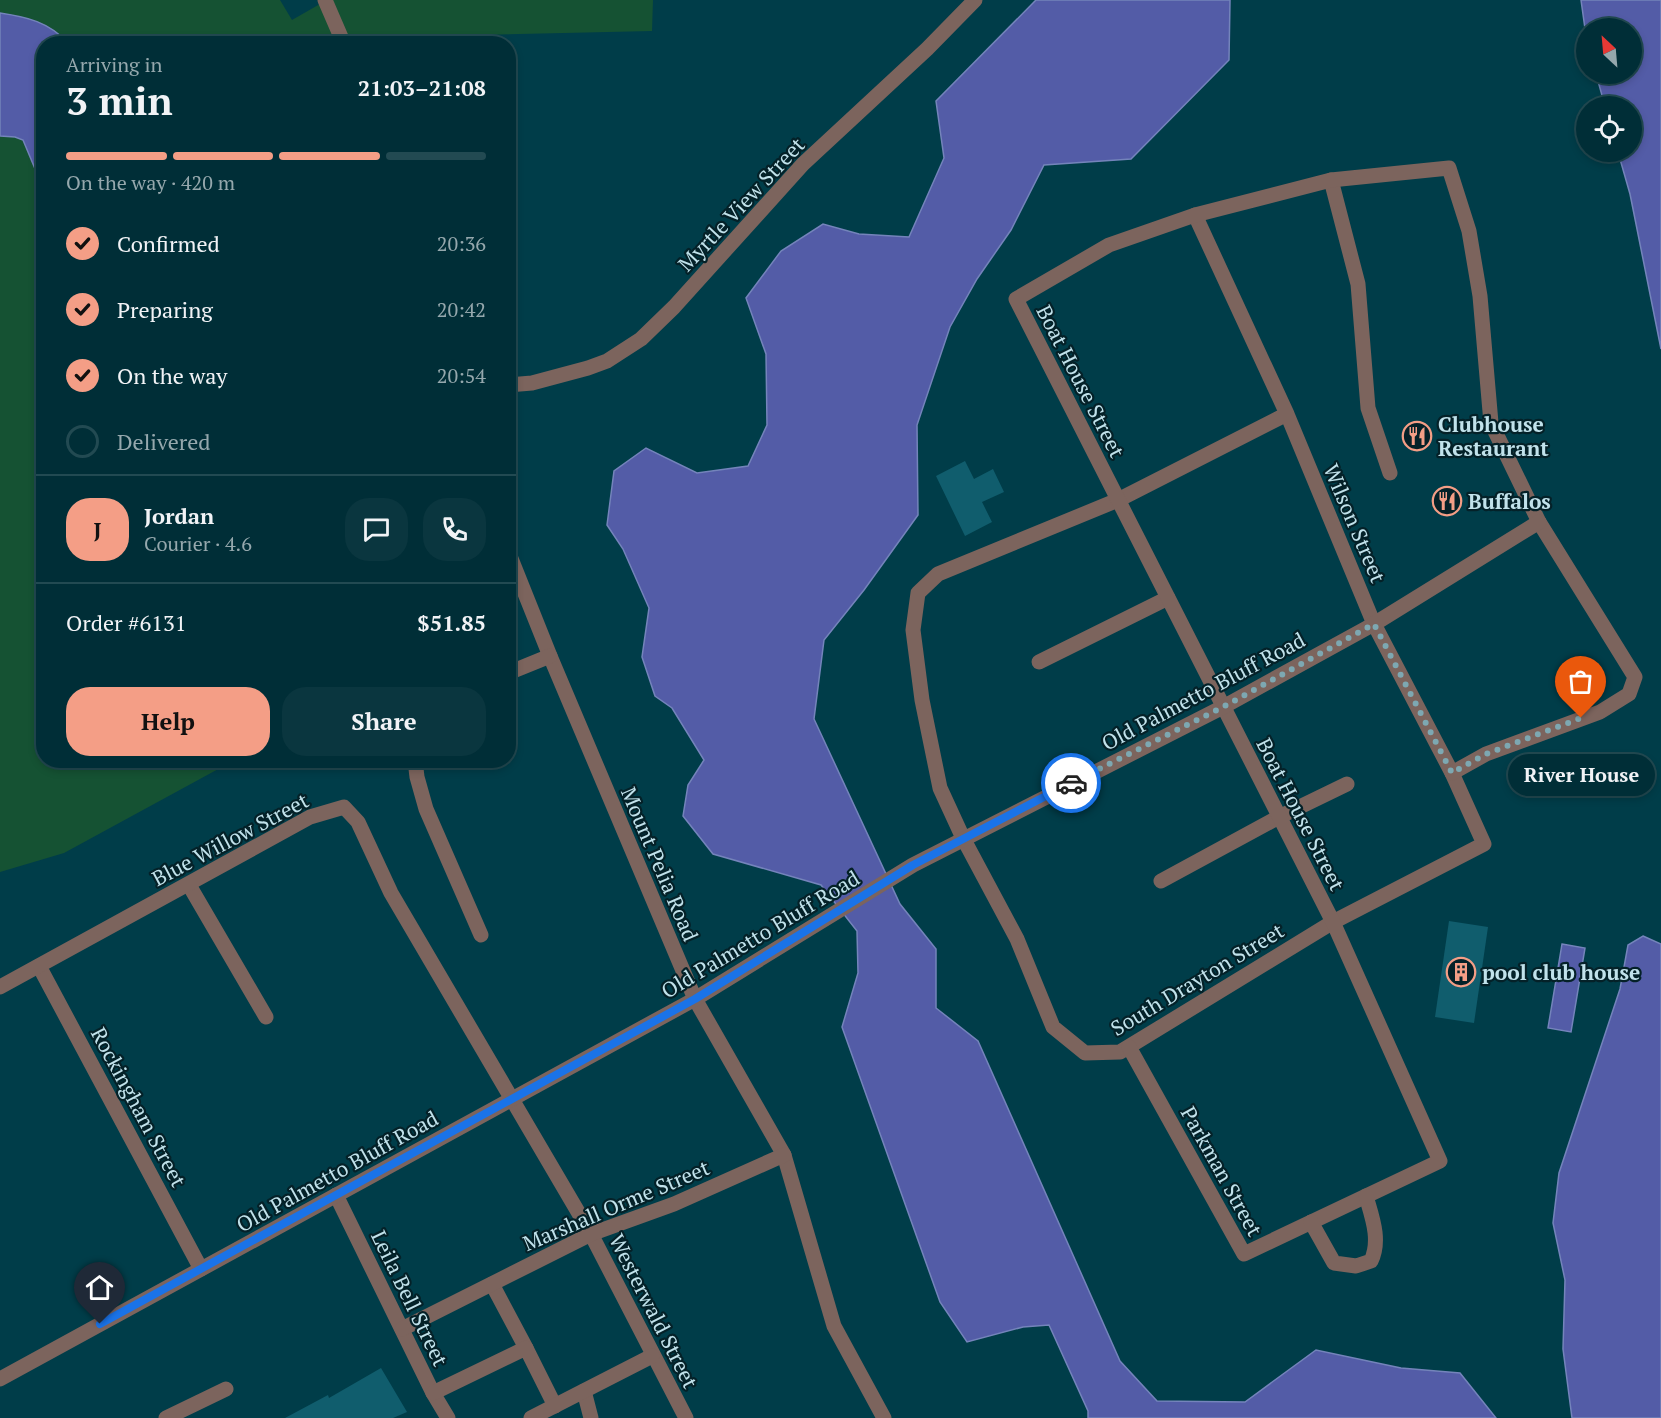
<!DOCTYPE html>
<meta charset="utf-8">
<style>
body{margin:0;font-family:"PT Serif",serif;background:#0a363f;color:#f1f3f6;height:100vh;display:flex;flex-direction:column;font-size:22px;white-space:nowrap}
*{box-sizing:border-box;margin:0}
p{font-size:20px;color:#95a8ad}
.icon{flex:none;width:33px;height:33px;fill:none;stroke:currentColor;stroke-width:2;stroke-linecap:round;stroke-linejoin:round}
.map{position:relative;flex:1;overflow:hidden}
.drawer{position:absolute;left:36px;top:36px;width:480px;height:732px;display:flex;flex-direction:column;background:#002e37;border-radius:24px;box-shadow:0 3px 9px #0003,0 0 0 2px #224a52}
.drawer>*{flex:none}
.needle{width:39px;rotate:334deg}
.buttons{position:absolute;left:1576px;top:18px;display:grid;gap:12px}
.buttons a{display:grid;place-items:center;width:66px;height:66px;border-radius:50%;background:#002e37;box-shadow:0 3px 9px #0003,0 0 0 2px #224a52;font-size:30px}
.pin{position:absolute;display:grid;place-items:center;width:51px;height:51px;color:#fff;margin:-62px -26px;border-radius:50% 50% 50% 0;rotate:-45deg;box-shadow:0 0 6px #0007}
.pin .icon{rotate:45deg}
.courier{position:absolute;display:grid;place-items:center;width:60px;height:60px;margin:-30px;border:4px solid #1a73e8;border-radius:50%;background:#fff;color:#222;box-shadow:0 2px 8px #0007}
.bubble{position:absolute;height:42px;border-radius:21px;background:#002e37;box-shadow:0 3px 9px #0003,0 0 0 2px #224a52;font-size:20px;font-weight:700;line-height:42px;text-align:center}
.overview em{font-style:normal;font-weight:700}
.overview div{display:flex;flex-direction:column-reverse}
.overview{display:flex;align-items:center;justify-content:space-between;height:102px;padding:0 30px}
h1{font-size:39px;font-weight:700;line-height:45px}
.bar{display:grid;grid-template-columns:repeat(4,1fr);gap:9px 6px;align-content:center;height:72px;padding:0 30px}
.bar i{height:8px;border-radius:4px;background:#224a52}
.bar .active{background:#f49e86}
.bar p{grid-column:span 4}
.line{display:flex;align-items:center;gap:15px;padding:0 30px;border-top:2px solid #224a52}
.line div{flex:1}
.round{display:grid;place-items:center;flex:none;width:63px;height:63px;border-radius:24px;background:#0a363f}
ol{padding:0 30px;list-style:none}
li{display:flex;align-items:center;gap:18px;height:66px}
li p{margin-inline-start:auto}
li .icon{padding:6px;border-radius:50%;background:#f49e86;color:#111;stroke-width:4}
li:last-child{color:#95a8ad}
li i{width:33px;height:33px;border:3px solid #224a52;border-radius:50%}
.button{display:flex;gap:12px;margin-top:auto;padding:12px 30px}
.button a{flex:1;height:69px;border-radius:24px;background:#f49e86;color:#111;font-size:24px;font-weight:700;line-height:69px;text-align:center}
.button a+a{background:#0a363f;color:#f1f3f6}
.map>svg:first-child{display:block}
.green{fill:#155233}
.water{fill:#535ca7;stroke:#7484bb;stroke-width:1.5}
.building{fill:#105d6d}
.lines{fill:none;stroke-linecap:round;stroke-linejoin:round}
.minor{stroke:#7c645d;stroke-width:15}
.done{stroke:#7da8b2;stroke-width:6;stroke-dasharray:0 10.8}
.route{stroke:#1a73e8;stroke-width:8}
.labels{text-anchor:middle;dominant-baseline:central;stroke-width:4.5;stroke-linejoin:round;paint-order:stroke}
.street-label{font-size:21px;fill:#c1e2eb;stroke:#042128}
.poi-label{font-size:21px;font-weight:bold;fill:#c1e2eb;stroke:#042128;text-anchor:start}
</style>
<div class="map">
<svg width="1661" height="1418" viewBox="0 0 1661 1418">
<rect width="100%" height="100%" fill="#003d49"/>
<path class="green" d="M 0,0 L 280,0 L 292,20 L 327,0 L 653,0 L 652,31 L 351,38 L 348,44 L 44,44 L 44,760 L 233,761 L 64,853 L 0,872 Z"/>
<g class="water">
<path d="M 1036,0 L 1230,0 L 1229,60 L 1131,159 L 1044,165 L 1011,230 L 977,279 L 950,327 L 917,425 L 918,515 L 864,590 L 824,640 L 814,719 L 900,904 L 936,949 L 936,1008 L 978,1041 L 1120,1361 L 1157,1401 L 1245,1402 L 1316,1350 L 1401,1368 L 1460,1373 L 1496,1418 L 1088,1418 L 1088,1411 L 1049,1325 L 1023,1327 L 967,1342 L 940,1302 L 842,1027 L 858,973 L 857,931 L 821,885 L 713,854 L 683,816 L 688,785 L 704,760 L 672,708 L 655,696 L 642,657 L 649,608 L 623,549 L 607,525 L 614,471 L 646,448 L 697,473 L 748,466 L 767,425 L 766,354 L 746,298 L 781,251 L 823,224 L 859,234 L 909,237 L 944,158 L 936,101 Z"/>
<path d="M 1581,0 L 1661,0 L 1661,349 L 1630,194 L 1618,152 L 1632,152 L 1632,106 L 1605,106 L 1596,74 L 1632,74 L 1632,28 L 1587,28 L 1587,43 Z"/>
<path d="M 0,13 C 27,17 49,22 68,43 L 44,44 L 43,188 L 23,140 L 15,137 L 0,136 Z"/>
<path d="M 1643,936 L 1661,944 L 1661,1418 L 1572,1418 L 1563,1349 L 1565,1280 L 1553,1223 L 1559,1173 L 1620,989 L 1628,945 Z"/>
<path d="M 1562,944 L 1585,948 L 1571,1032 L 1548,1028 Z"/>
</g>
<g class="building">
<path d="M 965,461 L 974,479 L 993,469 L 1004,492 L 982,502 L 992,522 L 965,536 L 936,476 Z"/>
<path d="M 1449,921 L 1488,927 L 1474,1023 L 1435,1017 Z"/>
<path d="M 381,1368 L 407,1412 L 393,1418 L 285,1418 L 328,1395 L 329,1398 Z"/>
</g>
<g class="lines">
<g class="minor">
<path d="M 325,0 L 344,44"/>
<path d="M 1331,180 L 1358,284 L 1368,408 L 1390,473"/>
<path d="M 1195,215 L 1287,414 L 1374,624 L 1452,773 L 1484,844 L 1333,922 L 1120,1052 L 1085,1053 L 1053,1027 L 1017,939 L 963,838 L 940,788 L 922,700 L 913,630 L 918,593 L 938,574 L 1118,500 L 1287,414"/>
<path d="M 508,385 L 532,383 L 588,368 L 607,361 L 641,339 L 674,307 L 803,164 L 927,49 L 975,0"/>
<path d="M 508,551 L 550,656 L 695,999 L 784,1155 L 834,1326 L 884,1418"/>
<path d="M 1039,662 L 1168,598"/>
<path d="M 508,673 L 550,656"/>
<path d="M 415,760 L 417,777 L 426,809 L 481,935"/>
<path d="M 1161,881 L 1279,817 L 1347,784"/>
<path d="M 189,885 L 266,1017"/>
<path d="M 39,966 L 201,1269"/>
<path d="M 0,987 L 310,817 L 344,807 L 358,822 L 391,893 L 591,1234 L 686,1418"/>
<path d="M 1129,1047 L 1244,1254 L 1440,1161 L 1333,922 L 1016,299 L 1109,245 L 1195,215 L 1331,180 L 1449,168 L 1469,231 L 1480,296 L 1491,423 L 1539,522 L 1635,677 L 1629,694 L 1600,712 L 1486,754 L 1452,773"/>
<path d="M 336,1195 L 433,1393 L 448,1418"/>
<path d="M 1311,1222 L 1334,1263 L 1356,1266 L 1371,1261 C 1381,1240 1372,1217 1366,1196"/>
<path d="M 492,1284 L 526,1348"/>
<path d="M 402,1329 L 591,1234 L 674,1204 L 784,1155"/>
<path d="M 0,1379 L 695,999 L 913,865 L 1223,707 L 1374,624 L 1539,522"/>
<path d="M 584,1391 L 591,1418"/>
<path d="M 433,1393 L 526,1348 L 555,1406"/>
<path d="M 166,1418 L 226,1389"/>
<path d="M 531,1418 L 652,1356"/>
</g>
</g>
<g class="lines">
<path class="done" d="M 1071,783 L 1223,707 L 1374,624 L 1452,773 L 1486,754 L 1581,718"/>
<path class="route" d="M 100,1324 L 695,999 L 913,865 L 1071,783"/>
</g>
<defs>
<g id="restaurant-ring" transform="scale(1.5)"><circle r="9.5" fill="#042128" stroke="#f49e86" stroke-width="1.5"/><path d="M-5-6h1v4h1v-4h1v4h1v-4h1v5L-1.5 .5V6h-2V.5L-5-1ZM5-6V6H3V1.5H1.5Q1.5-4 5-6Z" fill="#f49e86"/></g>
<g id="building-ring" transform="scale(1.5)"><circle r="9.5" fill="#042128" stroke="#f49e86" stroke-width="1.5"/><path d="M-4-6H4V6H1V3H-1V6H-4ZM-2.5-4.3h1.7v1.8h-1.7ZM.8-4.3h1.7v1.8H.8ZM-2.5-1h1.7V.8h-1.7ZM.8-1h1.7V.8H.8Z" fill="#f49e86"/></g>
</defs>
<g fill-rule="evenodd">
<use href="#restaurant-ring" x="1417" y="436"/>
<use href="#restaurant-ring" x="1447" y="501"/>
<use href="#building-ring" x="1461" y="972"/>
</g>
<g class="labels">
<g class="street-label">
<text transform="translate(741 204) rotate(-47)">Myrtle View Street</text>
<text transform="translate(1081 381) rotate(63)">Boat House Street</text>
<text transform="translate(1355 523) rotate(67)">Wilson Street</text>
<text transform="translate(1203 691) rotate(-28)">Old Palmetto Bluff Road</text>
<text transform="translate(1301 814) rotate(63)">Boat House Street</text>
<text transform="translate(230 839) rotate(-28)">Blue Willow Street</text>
<text transform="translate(660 864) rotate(67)">Mount Pelia Road</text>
<text transform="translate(760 934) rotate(-31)">Old Palmetto Bluff Road</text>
<text transform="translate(1197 979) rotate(-31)">South Drayton Street</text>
<text transform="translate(139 1107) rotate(62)">Rockingham Street</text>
<text transform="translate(337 1171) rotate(-29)">Old Palmetto Bluff Road</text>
<text transform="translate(1222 1171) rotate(61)">Parkman Street</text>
<text transform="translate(616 1205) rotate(-23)">Marshall Orme Street</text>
<text transform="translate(410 1298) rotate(64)">Leila Bell Street</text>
<text transform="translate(654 1311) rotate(63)">Westerwald Street</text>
</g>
<g class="poi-label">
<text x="1438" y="424">Clubhouse<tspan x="1438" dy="24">Restaurant</tspan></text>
<text x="1468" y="501">Buffalos</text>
<text x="1482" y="972">pool club house</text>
</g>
</g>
</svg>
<div class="buttons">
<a><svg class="needle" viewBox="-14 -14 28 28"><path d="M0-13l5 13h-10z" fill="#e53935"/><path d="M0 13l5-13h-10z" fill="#95a8ad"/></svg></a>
<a><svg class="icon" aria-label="locate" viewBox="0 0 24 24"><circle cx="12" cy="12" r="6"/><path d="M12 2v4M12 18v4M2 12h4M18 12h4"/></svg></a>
</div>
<div class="pin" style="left:1581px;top:718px;background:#ea580c"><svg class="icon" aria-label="bag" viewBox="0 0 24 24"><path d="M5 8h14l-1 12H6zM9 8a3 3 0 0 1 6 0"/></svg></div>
<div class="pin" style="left:100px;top:1324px;background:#1f2937"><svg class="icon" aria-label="home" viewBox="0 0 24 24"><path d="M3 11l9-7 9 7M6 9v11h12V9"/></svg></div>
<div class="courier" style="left:1071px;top:783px"><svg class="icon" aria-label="car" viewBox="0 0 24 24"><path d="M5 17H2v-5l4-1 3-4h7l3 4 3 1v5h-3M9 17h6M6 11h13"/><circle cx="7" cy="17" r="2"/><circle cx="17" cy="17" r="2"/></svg></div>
<div class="bubble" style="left:1508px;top:754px;width:147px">River House</div>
<section class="drawer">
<div class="overview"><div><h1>3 min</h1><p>Arriving in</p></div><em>21:03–21:08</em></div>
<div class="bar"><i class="active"></i><i class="active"></i><i class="active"></i><i></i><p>On the way · 420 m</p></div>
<ol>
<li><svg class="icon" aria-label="check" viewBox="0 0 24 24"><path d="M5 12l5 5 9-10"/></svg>Confirmed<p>20:36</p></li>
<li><svg class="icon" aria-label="check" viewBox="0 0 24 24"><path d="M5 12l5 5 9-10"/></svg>Preparing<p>20:42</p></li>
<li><svg class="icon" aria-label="check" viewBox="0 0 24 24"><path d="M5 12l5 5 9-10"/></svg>On the way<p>20:54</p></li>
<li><i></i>Delivered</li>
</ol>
<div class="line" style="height:108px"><b class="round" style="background:#f49e86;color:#111">J</b><div><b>Jordan</b><p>Courier · 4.6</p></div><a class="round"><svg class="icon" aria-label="chat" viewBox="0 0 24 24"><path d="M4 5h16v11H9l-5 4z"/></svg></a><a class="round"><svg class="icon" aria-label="phone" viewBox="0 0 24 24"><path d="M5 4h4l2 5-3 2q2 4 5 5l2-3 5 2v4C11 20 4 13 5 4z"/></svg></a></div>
<div class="line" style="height:78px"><div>Order #6131</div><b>$51.85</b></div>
<div class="button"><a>Help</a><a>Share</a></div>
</section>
</div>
